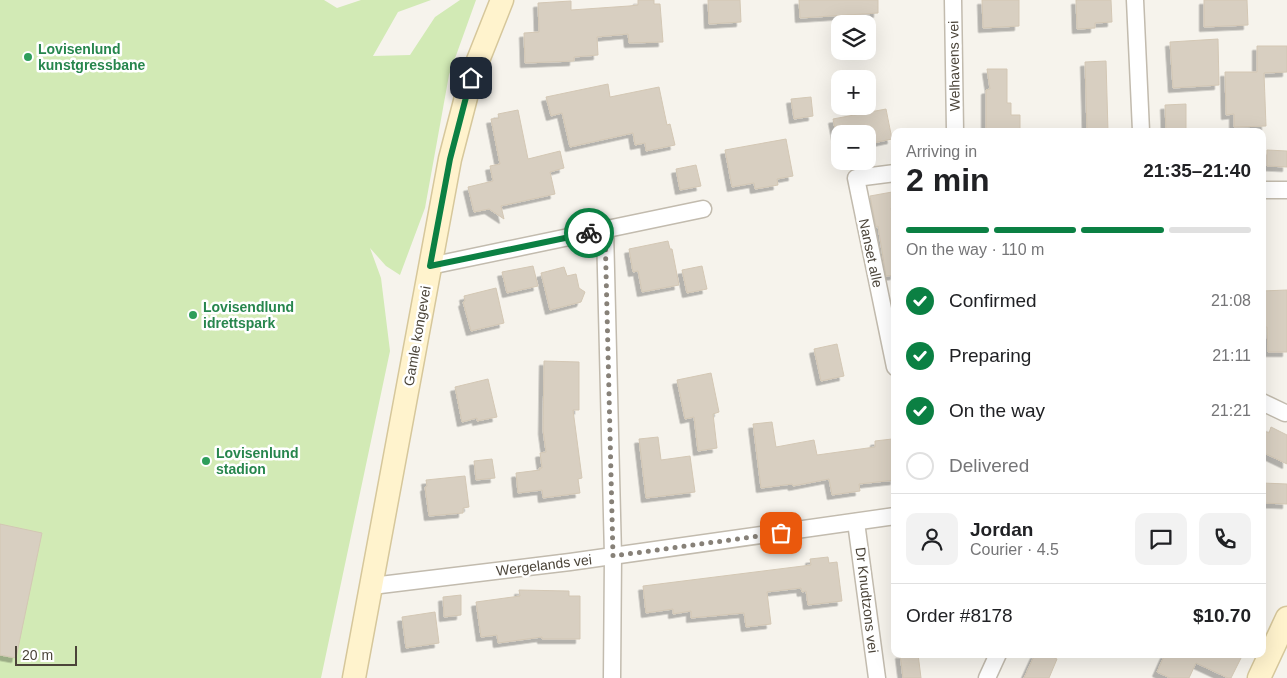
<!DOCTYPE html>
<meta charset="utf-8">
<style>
body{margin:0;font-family:Arial,sans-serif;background:#f2f2f2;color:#202124;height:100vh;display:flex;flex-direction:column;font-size:19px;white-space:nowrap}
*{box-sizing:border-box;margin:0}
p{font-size:16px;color:#757577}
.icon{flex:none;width:28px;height:28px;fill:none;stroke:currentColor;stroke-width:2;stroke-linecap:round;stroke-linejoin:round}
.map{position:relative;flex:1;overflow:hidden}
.drawer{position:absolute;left:891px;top:128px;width:375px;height:530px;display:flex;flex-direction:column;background:#fff;border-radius:10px;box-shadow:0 5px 20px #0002}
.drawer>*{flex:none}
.tools{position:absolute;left:831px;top:15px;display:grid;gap:10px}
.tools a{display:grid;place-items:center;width:45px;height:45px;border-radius:10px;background:#fff;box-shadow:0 5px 20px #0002;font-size:25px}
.scale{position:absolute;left:15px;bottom:12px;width:62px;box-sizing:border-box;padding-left:5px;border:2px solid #4b4439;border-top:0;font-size:14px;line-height:18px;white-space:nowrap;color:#4b4439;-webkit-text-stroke:4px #fff;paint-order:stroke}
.pin{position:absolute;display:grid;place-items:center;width:42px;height:42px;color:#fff;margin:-21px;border-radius:10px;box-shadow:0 2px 8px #0006}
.courier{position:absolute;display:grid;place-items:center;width:50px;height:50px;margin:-25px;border:4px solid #0b8043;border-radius:50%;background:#fff;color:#222;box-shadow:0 1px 6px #0007}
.overview em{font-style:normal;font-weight:700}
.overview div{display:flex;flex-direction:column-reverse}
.overview{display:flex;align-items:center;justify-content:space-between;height:85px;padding:0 15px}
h1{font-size:32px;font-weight:700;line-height:38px}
.bar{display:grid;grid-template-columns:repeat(4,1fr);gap:8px 5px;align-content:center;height:60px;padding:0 15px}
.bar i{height:6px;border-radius:4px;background:#e0e0e0}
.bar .selected{background:#0b8043}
.bar p{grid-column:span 4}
.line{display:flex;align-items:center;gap:12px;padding:0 15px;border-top:1px solid #e0e0e0}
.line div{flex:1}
.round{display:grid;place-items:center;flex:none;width:52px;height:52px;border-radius:10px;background:#f2f2f2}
ol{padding:0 15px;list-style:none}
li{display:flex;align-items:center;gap:15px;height:55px}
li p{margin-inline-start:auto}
li .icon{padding:5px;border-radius:50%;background:#0b8043;color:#fff;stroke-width:4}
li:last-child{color:#757577}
li i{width:28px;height:28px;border:2px solid #e0e0e0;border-radius:50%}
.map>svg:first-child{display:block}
.green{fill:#d2eab5}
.building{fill:#d8cfc1;stroke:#d3c7b4;filter:url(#shadow)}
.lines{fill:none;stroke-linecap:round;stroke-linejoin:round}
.street-casing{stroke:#c2bbae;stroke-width:19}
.secondary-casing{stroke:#d6c79b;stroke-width:25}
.street{stroke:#fff;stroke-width:16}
.secondary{stroke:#fff3cd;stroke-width:22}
.done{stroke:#878178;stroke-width:5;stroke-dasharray:0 9}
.route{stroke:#0b8043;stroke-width:6}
.leisure-dot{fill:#2e9e5b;stroke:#fff;stroke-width:2}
.labels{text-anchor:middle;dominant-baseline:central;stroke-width:5;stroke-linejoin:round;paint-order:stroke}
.leisure-label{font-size:14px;font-weight:bold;fill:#27864d;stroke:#fff;text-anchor:start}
.street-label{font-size:14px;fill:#4b4439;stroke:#fff}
</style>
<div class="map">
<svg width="1287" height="678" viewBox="0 0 1287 678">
<defs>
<filter id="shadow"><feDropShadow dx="-4.5" dy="4.5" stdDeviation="0" flood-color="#0004"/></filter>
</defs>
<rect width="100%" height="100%" fill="#f6f3ec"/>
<path class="green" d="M 0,0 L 324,0 L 337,8 L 361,0 L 431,0 L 398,12 L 373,56 L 410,55 L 435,17 L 460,0 L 476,0 L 449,75 L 425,208 L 400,275 L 386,266 L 370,248 L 381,278 L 390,351 L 321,678 L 0,678 Z"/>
<g class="building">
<path d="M 638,0 L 654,0 L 654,4 L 660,4 L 663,42 L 629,43 L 628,34 L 597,37 L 598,55 L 574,57 L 574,61 L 525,63 L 524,33 L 539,32 L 538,3 L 571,1 L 571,10 L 629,6 L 638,5 Z"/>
<path d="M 708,0 L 740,0 L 741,22 L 709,24 Z"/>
<path d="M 799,0 L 878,0 L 878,13 L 800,18 Z"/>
<path d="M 982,0 L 1019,0 L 1019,26 L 983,28 Z"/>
<path d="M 1076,0 L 1111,0 L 1112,22 L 1095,23 L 1095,28 L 1077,29 Z"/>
<path d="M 1204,0 L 1247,0 L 1248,25 L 1204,27 Z"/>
<path d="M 1218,39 L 1219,85 L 1173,88 L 1170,42 Z"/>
<path d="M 1257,46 L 1287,46 L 1287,72 L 1264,73 L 1266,126 L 1234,127 L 1234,114 L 1226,115 L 1225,72 L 1257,72 Z"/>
<path d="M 1106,61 L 1108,131 L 1087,131 L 1085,62 Z"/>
<path d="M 987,69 L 1007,69 L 1007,103 L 1011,103 L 1011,115 L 1020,115 L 1020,131 L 986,131 L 986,90 L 990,89 Z"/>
<path d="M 608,84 L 610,97 L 659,87 L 667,125 L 670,124 L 675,145 L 646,151 L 645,143 L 635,145 L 633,133 L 570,147 L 562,113 L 551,116 L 546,97 Z"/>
<path d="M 811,97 L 813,116 L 794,119 L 791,99 Z"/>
<path d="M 1186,104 L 1186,131 L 1166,131 L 1165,105 Z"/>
<path d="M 886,109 L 892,139 L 868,144 L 868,134 L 840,134 L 839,149 L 833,119 Z"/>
<path d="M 518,110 L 528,159 L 560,151 L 564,168 L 550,172 L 555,194 L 501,206 L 504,219 L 489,209 L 474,212 L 468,187 L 493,181 L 490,166 L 500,164 L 491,119 L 499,118 L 498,114 Z"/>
<path d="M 786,139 L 793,176 L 777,179 L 778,185 L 755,189 L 754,183 L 732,187 L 725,150 Z"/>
<path d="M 1267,150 L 1287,151 L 1287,167 L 1267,166 Z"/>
<path d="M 696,165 L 701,186 L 680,190 L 676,169 Z"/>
<path d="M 892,192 L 895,206 L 891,208 L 895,234 L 895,275 L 886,276 L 878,226 L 876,227 L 870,196 Z"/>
<path d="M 668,241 L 670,249 L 672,249 L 679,285 L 642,292 L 638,271 L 633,272 L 629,249 Z"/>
<path d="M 533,266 L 538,286 L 507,293 L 502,272 Z"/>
<path d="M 702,266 L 707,289 L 687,293 L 682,270 Z"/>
<path d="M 564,267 L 567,276 L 576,274 L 579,288 L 585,292 L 581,302 L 550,310 L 541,273 Z"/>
<path d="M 496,288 L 504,323 L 471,331 L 463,302 L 465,301 L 464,296 Z"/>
<path d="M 1287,290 L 1287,352 L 1268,352 L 1267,327 L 1262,327 L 1262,291 Z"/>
<path d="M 837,344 L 844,376 L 821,381 L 814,349 Z"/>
<path d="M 544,361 L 579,362 L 579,410 L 573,410 L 582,478 L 578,479 L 580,493 L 543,498 L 542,490 L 518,493 L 516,473 L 540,470 L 539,468 L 542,468 L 540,453 L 546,452 L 543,430 Z"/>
<path d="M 711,373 L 719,412 L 713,414 L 717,448 L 698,451 L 694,417 L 685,419 L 677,380 Z"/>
<path d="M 488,379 L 497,417 L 477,421 L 477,418 L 462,422 L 455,387 Z"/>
<path d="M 772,422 L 776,447 L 814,440 L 817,455 L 875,447 L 875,441 L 892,439 L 895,480 L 859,484 L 860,491 L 832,495 L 829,479 L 793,486 L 792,484 L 761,488 L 753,424 Z"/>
<path d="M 1271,427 L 1287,435 L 1287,464 L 1262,452 L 1262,430 L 1269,433 Z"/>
<path d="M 658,437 L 661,460 L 690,456 L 695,492 L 646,498 L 639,439 Z"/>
<path d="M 492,459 L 495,478 L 476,480 L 474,461 Z"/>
<path d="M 465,476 L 469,507 L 463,508 L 463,513 L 429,516 L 425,487 L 427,486 L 426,480 Z"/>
<path d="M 1262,483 L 1287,484 L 1287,504 L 1262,503 Z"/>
<path d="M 0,524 L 42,533 L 16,658 L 0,655 Z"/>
<path d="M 828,557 L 829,563 L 837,562 L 842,601 L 808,605 L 806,591 L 802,592 L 801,588 L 767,592 L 771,624 L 746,627 L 744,613 L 691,618 L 691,611 L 673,614 L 673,609 L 646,613 L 643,586 L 811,565 L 810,559 Z"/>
<path d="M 519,590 L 569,591 L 569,596 L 580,596 L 580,639 L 542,639 L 542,637 L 498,643 L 497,635 L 481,637 L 476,602 L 520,596 Z"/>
<path d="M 461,595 L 461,615 L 444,617 L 443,597 Z"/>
<path d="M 435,612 L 439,643 L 406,648 L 402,617 Z"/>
<path d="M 900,654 L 918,654 L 921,678 L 903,678 Z"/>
<path d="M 1035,654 L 1046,654 L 1057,659 L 1049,678 L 1024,678 Z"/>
<path d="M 1165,654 L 1243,654 L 1231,678 L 1228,678 L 1196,663 L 1189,678 L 1170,678 L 1157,672 Z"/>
</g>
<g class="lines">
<g class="street-casing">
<g id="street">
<path d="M 953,0 L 955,131"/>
<path d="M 1135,0 L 1141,131"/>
<path d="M 895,173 L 856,178 L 895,367"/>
<path d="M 1262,190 L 1287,190"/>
<path d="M 605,230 L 613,556 L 612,678"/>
<path d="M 430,266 L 703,209"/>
<path d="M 1262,402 L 1285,413"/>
<path d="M 856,522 L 877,678"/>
<path d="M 372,586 L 570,562 L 895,516"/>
<path d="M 987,678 L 998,654"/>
</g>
</g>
<g class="secondary-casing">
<g id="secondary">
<path d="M 354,678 L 450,159 L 471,78 L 502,0"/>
<path d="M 1259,678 L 1287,618"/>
</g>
</g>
<use href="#street" class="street"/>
<use href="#secondary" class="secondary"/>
</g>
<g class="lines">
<path class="done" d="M 589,233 L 605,230 L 613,556 L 781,533"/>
<path class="route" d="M 471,78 L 450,159 L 430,266 L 589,233"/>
</g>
<g class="leisure-dot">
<circle cx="28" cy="57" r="5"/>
<circle cx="193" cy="315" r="5"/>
<circle cx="206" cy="461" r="5"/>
</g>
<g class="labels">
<g class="leisure-label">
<text x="38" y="49">Lovisenlund<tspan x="38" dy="16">kunstgressbane</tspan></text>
<text x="203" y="307">Lovisendlund<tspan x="203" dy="16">idrettspark</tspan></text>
<text x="216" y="453">Lovisenlund<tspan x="216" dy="16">stadion</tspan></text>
</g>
<g class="street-label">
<text transform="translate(954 66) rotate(-91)">Welhavens vei</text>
<text transform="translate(871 253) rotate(78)">Nanset alle</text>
<text transform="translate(417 336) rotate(-80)">Gamle kongevei</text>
<text transform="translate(544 565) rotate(-7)">Wergelands vei</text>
<text transform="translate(867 600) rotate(83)">Dr Knudtzons vei</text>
</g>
</g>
</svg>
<div class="tools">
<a><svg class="icon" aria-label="layers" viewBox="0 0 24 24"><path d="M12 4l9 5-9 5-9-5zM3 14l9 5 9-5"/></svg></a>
<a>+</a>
<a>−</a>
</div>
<div class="scale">20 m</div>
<div class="pin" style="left:781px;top:533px;background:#ea580c"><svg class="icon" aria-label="bag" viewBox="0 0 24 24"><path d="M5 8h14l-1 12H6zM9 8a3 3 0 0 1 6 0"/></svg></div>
<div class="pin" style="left:471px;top:78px;background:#1f2937"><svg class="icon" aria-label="home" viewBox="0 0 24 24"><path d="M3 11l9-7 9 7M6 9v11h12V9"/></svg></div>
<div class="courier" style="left:589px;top:233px"><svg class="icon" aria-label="bike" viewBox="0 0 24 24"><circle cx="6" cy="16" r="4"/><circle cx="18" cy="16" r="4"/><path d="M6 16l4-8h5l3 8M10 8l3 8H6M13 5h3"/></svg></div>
<section class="drawer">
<div class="overview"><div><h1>2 min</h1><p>Arriving in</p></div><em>21:35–21:40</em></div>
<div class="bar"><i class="selected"></i><i class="selected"></i><i class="selected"></i><i></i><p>On the way · 110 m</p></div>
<ol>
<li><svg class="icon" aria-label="check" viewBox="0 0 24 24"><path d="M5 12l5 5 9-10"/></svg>Confirmed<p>21:08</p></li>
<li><svg class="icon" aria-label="check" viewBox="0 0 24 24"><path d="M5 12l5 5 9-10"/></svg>Preparing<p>21:11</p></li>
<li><svg class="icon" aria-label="check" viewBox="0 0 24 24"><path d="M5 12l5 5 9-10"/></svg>On the way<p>21:21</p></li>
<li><i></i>Delivered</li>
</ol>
<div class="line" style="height:90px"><a class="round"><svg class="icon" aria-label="person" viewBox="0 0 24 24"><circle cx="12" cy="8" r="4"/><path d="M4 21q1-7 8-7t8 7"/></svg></a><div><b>Jordan</b><p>Courier · 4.5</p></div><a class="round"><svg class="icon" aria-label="chat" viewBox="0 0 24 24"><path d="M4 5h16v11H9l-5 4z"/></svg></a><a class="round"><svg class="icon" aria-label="phone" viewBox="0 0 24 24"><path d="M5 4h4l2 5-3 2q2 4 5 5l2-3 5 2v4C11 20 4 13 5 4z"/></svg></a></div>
<div class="line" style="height:65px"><div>Order #8178</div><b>$10.70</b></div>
</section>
</div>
